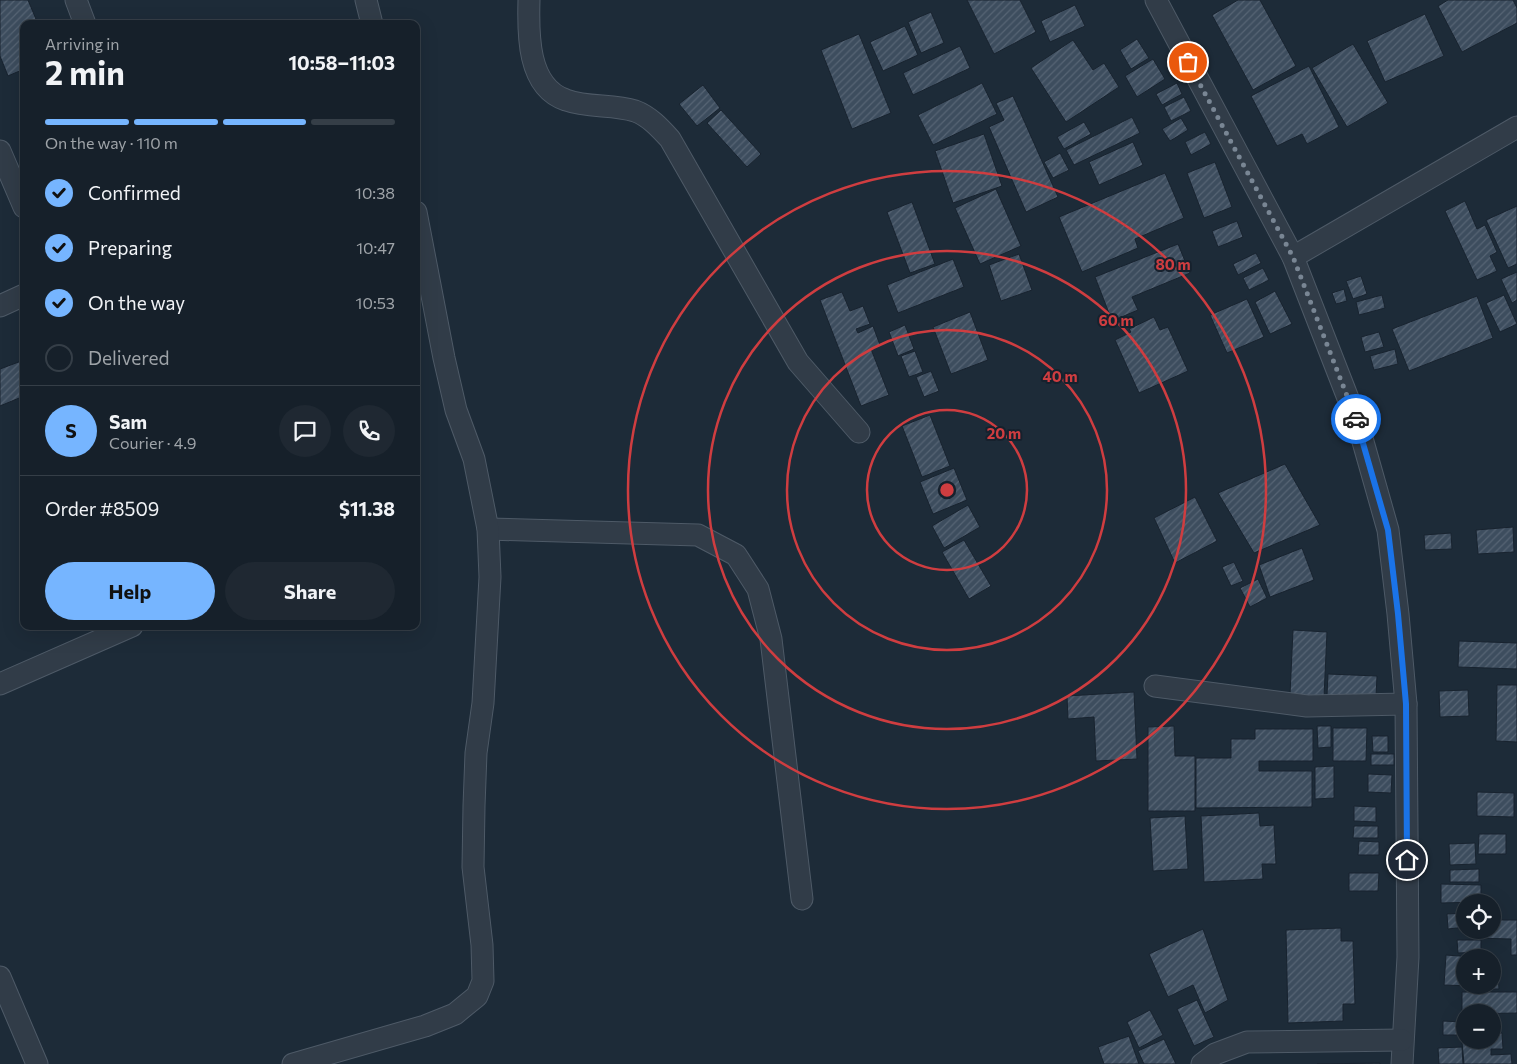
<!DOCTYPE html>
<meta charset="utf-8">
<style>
body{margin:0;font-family:Commissioner,sans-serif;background:#1f2832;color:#f1f3f6;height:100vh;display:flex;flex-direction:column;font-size:19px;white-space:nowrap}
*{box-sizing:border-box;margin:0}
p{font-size:16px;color:#9ea3a8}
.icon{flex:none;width:28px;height:28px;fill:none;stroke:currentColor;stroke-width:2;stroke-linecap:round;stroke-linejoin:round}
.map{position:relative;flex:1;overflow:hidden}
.details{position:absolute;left:20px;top:20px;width:400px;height:610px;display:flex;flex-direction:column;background:#16202a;border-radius:10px;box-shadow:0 5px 20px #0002,0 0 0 1px #353e47}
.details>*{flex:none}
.buttons{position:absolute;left:1456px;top:894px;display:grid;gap:10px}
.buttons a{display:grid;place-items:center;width:45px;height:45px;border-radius:50%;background:#16202a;box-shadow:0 5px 20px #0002,0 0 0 1px #353e47;font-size:25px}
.pin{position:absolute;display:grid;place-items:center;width:42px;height:42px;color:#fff;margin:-21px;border:2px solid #fff;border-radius:50%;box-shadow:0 1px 5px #0007}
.courier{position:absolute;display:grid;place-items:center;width:50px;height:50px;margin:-25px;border:4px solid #1a73e8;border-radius:50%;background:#fff;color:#222;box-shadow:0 1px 6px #0007}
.summary em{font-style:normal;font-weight:700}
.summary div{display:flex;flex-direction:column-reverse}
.summary{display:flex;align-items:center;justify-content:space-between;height:85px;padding:0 25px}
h1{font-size:32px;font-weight:700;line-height:38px}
.bar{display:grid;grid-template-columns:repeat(4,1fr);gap:8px 5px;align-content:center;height:60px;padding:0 25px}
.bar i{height:6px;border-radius:4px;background:#353e47}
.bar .on{background:#76b5ff}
.bar p{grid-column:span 4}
.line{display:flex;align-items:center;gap:12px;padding:0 25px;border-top:1px solid #353e47}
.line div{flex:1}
.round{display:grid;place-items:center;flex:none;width:52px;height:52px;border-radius:26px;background:#1f2832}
ol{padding:0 25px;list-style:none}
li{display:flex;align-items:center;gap:15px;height:55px}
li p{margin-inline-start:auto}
li .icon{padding:5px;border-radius:50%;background:#76b5ff;color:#111;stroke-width:4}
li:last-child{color:#9ea3a8}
li i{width:28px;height:28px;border:2px solid #353e47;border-radius:50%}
.button{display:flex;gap:10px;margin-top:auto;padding:10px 25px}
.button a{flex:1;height:58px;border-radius:30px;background:#76b5ff;color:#111;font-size:20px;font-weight:700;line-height:58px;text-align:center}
.button a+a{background:#1f2832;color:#f1f3f6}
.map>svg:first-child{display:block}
.building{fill:url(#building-hatch);stroke:#18232f}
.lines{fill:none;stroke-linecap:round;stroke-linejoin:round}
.minor-casing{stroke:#4e5a67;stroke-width:23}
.minor{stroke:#313c48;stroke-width:21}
.done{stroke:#798694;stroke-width:5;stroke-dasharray:0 9}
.route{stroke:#1a73e8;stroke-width:6}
.ring{fill:none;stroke:#cf3d40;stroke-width:2.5}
.centre{fill:#cf3d40;stroke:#16212d;stroke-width:2.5}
.ring-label{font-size:15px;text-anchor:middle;font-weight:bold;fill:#cf3d40;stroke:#16212d;stroke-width:4;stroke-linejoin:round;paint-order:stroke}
</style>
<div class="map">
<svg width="1517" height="1064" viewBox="0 0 1517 1064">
<defs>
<pattern id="building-hatch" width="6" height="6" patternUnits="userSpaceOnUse" patternTransform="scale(1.25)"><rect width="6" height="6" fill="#3d4d5e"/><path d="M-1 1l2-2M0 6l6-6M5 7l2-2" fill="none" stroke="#566474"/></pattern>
</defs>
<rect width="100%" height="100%" fill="#1d2b38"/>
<g class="building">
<path d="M 0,0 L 28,0 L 38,24 L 24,24 L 24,69 L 8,76 L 0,56 Z"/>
<path d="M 967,0 L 1020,0 L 1036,32 L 994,54 Z"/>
<path d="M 1238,0 L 1260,0 L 1296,66 L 1253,90 L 1212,15 Z"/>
<path d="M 1448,0 L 1513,0 L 1517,8 L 1517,23 L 1462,52 L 1438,6 Z"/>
<path d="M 1075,5 L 1085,26 L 1050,42 L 1041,21 Z"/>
<path d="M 931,12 L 944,43 L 921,53 L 908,22 Z"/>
<path d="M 1425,14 L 1444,56 L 1385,82 L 1367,41 Z"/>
<path d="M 905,26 L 918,55 L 883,71 L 870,42 Z"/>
<path d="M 859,34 L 891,113 L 852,129 L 821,50 Z"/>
<path d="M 1137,39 L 1149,58 L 1131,69 L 1120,50 Z"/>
<path d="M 1073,40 L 1093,70 L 1104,63 L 1119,87 L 1066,122 L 1031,68 Z"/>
<path d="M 1353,44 L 1388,103 L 1347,127 L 1312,68 Z"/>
<path d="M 960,46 L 970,68 L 913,95 L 903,73 Z"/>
<path d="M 1153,59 L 1165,79 L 1137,97 L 1125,76 Z"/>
<path d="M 1309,66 L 1339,127 L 1307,144 L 1302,134 L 1277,146 L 1251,96 Z"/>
<path d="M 982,83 L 997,114 L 933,145 L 918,115 Z"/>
<path d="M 1177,83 L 1182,94 L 1162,105 L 1156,94 Z"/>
<path d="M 703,85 L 720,108 L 697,126 L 679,104 Z"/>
<path d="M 1013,96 L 1058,197 L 1026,212 L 989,127 L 1004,120 L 996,103 Z"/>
<path d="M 1184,97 L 1191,111 L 1171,121 L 1164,107 Z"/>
<path d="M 721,110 L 761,154 L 747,167 L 707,123 Z"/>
<path d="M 1132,117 L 1140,133 L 1074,165 L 1066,150 Z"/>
<path d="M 1181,118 L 1188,130 L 1170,141 L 1162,129 Z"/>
<path d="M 1084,122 L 1091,134 L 1064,149 L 1057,137 Z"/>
<path d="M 1205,132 L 1211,144 L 1191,155 L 1185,142 Z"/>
<path d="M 984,134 L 1002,186 L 953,203 L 935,151 Z"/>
<path d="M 1133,142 L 1143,165 L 1099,185 L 1089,162 Z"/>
<path d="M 1060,153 L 1069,170 L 1053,178 L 1044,162 Z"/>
<path d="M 1215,162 L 1232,207 L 1204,218 L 1187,173 Z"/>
<path d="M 1165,173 L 1184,218 L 1135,239 L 1138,248 L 1082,272 L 1059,217 Z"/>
<path d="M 996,189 L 1021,246 L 980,264 L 955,208 Z"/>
<path d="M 1465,201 L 1477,229 L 1485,225 L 1497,252 L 1490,256 L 1497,271 L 1477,280 L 1445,211 Z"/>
<path d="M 912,202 L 935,264 L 910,273 L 887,212 Z"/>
<path d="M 1517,206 L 1517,264 L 1508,268 L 1486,220 Z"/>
<path d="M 1237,221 L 1243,237 L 1218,247 L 1212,231 Z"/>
<path d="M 1178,244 L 1190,273 L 1132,297 L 1138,310 L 1112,321 L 1095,277 Z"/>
<path d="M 1256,253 L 1261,263 L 1238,275 L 1233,264 Z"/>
<path d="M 1019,254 L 1032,290 L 1001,301 L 989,265 Z"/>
<path d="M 953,259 L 964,287 L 898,313 L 887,285 Z"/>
<path d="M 1263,268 L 1269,280 L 1249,290 L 1243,278 Z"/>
<path d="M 1517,272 L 1517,300 L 1512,303 L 1501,279 Z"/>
<path d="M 1361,276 L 1367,294 L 1353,299 L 1346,281 Z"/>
<path d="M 416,278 L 426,298 L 416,302 Z"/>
<path d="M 1344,289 L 1347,301 L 1336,304 L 1332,293 Z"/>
<path d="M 1275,291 L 1292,324 L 1270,334 L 1255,302 Z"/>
<path d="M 842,292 L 850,311 L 863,306 L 870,324 L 856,329 L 858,333 L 873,326 L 880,345 L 871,349 L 889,395 L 861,406 L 820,300 Z"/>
<path d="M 1382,295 L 1385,308 L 1359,315 L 1356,302 Z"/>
<path d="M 1504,295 L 1517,324 L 1500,332 L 1486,303 Z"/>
<path d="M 1477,296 L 1493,338 L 1409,371 L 1392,329 Z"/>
<path d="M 1247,299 L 1264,337 L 1227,353 L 1210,315 Z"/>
<path d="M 970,312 L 988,360 L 951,374 L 933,327 Z"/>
<path d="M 1154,317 L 1160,330 L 1168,327 L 1188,371 L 1139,393 L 1115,340 L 1131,332 L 1129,329 Z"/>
<path d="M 905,325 L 914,349 L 898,356 L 889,332 Z"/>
<path d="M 1379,332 L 1384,347 L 1365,352 L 1361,337 Z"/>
<path d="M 1395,349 L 1398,364 L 1374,370 L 1370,356 Z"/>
<path d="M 915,351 L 923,372 L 909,377 L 901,356 Z"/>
<path d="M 24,360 L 24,396 L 0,406 L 0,369 Z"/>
<path d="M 931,371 L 939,391 L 924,397 L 916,377 Z"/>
<path d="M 930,415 L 950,466 L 922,477 L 902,426 Z"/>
<path d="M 1285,464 L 1320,525 L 1254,553 L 1218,493 Z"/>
<path d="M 954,468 L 967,500 L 933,514 L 920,482 Z"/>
<path d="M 1195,497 L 1217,541 L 1175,563 L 1154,518 Z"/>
<path d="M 968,505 L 980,527 L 944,548 L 932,526 Z"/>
<path d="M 1513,527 L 1514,552 L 1478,554 L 1476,530 Z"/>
<path d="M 1451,533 L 1452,549 L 1425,550 L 1424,535 Z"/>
<path d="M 964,540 L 991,586 L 969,599 L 942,552 Z"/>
<path d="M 1302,548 L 1314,580 L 1270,597 L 1259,565 Z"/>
<path d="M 1234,562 L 1243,581 L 1231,586 L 1222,567 Z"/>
<path d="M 1258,579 L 1267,598 L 1250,607 L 1240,588 Z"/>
<path d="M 1293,630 L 1327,632 L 1324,697 L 1290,695 Z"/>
<path d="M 1459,641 L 1517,643 L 1517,669 L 1458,667 Z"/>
<path d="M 1328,674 L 1377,676 L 1376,697 L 1327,695 Z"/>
<path d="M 1497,685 L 1517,685 L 1517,742 L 1496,741 Z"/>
<path d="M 1468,690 L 1469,716 L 1440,717 L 1439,691 Z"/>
<path d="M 1134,692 L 1137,759 L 1096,761 L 1094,717 L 1068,719 L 1067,696 Z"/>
<path d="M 1174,726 L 1175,756 L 1195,756 L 1195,811 L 1148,811 L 1148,727 Z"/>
<path d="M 1317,726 L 1331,726 L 1331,747 L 1318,748 Z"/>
<path d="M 1333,728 L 1367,728 L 1366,761 L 1333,761 Z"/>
<path d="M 1255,729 L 1313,729 L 1313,761 L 1259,761 L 1259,771 L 1312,771 L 1312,807 L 1196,808 L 1196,758 L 1231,758 L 1231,739 L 1255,739 Z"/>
<path d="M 1372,736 L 1388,736 L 1388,752 L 1373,752 Z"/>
<rect x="1371" y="754" width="23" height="11"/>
<path d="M 1334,766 L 1334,798 L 1315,799 L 1315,767 Z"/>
<path d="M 1368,774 L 1392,775 L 1391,793 L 1368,792 Z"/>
<path d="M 1477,792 L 1514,793 L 1514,817 L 1477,816 Z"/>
<path d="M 1354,806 L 1376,807 L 1376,822 L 1354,821 Z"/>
<path d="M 1259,813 L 1260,826 L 1274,825 L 1276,864 L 1262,864 L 1263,879 L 1204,882 L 1201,816 Z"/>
<path d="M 1185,816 L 1188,869 L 1153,871 L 1150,818 Z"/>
<path d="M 1354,826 L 1378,826 L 1378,838 L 1353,838 Z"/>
<path d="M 1479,834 L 1506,834 L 1506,854 L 1478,854 Z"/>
<path d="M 1359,841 L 1379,842 L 1379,855 L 1358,855 Z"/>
<path d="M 1475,843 L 1476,864 L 1450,865 L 1449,844 Z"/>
<path d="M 1479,869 L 1479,882 L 1450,882 L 1450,870 Z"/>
<path d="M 1349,873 L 1379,873 L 1378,891 L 1349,891 Z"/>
<path d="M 1441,884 L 1481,885 L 1481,902 L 1441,903 Z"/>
<path d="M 1465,913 L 1465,927 L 1448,929 L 1447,914 Z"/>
<path d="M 1492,920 L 1517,920 L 1517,955 L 1511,955 L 1511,939 L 1474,938 L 1475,930 L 1492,930 Z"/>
<path d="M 1341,928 L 1341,941 L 1353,941 L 1355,1004 L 1343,1004 L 1343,1021 L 1288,1023 L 1286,930 Z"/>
<path d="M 1203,929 L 1228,1000 L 1205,1013 L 1193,985 L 1168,997 L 1149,954 Z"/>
<path d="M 1457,940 L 1481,940 L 1481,952 L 1458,953 Z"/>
<path d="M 1446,955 L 1473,957 L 1465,958 L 1465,985 L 1471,986 L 1444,985 Z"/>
<path d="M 1492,974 L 1498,974 L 1499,989 L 1485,989 L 1485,985 L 1492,985 Z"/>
<path d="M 1462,992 L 1517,992 L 1517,1013 L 1462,1014 Z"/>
<path d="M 1197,1000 L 1214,1037 L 1194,1046 L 1177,1009 Z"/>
<path d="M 1150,1010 L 1163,1035 L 1139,1048 L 1127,1022 Z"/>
<path d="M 1443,1021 L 1462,1022 L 1462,1035 L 1443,1035 Z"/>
<path d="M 1502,1033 L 1503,1049 L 1491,1049 L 1491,1055 L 1511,1054 L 1512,1064 L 1464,1064 L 1462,1042 L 1492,1040 L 1492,1034 Z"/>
<path d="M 1129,1036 L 1139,1064 L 1104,1064 L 1098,1047 Z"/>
<path d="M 1164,1039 L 1176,1064 L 1144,1064 L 1138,1051 Z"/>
<path d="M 1462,1047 L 1463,1064 L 1439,1064 L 1438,1048 Z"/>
<path d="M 1380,1063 L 1380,1064 L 1317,1064 Z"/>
</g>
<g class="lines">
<g class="minor-casing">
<g id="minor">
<path d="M 76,0 L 85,24"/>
<path d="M 366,0 L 372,24"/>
<path d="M 529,0 C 528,33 527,87 566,100 C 588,108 613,104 635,111 C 649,116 660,128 670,139 L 798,362 L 859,432"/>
<path d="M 1156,0 L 1293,257 L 1358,424 L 1388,530 L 1398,614 L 1406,704 L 1408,957 L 1402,1064"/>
<path d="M 0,151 L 24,207"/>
<path d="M 1293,257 L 1517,127"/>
<path d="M 0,306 L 24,295"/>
<path d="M 488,529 L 698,535 L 736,555 L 758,589 L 771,639 L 802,899"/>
<path d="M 0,684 L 132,626"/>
<path d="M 1155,686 L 1307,706 L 1406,704"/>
<path d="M 0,977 L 37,1064"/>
<path d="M 293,1064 L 425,1026 L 455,1014 L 477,996 L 483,981 L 482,945 L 473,867 L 474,806 L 476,753 L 483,703 L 490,577 L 488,529 L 474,459 L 456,410 L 444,358 L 416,212"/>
<path d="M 1202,1064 L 1215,1054 L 1247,1042 L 1402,1040"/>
</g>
</g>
<use href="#minor" class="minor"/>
</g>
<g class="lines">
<path class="done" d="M 1188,62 L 1293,257 L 1356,419"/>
<path class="route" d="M 1356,419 L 1388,530 L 1398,614 L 1406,704 L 1407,860"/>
</g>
<g class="ring">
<circle cx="947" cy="490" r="80"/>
<circle cx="947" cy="490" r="160"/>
<circle cx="947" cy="490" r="239"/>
<circle cx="947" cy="490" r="319"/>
</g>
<circle cx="947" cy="490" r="8" class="centre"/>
<g class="ring-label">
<text x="1173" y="270">80 m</text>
<text x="1116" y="326">60 m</text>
<text x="1060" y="382">40 m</text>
<text x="1004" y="439">20 m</text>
</g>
</svg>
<div class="buttons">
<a><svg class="icon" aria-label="locate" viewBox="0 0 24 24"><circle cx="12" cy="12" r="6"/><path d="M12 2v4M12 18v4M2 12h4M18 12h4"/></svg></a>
<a>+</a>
<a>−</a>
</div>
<div class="pin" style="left:1188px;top:62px;background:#ea580c"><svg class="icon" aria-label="bag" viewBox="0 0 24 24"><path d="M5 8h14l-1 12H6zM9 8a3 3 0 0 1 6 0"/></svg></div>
<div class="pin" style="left:1407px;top:860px;background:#1f2937"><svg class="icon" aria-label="home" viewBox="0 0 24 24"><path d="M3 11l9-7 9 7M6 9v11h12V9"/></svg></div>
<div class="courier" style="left:1356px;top:419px"><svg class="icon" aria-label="car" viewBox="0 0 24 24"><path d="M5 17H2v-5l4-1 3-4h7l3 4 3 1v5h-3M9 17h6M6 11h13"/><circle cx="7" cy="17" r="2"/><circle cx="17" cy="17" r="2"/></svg></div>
<section class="details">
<div class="summary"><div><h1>2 min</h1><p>Arriving in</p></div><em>10:58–11:03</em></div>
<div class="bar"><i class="on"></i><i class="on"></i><i class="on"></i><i></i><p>On the way · 110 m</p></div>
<ol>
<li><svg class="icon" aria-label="check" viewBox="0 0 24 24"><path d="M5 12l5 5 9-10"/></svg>Confirmed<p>10:38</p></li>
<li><svg class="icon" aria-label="check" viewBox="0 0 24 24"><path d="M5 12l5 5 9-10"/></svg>Preparing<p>10:47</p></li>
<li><svg class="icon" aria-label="check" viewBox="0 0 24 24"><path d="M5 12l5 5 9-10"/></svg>On the way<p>10:53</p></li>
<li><i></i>Delivered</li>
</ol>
<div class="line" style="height:90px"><b class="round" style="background:#76b5ff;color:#111">S</b><div><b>Sam</b><p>Courier · 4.9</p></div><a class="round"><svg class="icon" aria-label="chat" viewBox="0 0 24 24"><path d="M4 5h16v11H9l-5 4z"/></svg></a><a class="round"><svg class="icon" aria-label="phone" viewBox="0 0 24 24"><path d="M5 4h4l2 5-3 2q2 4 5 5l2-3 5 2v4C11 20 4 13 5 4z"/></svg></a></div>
<div class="line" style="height:65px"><div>Order #8509</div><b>$11.38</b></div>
<div class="button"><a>Help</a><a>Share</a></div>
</section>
</div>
